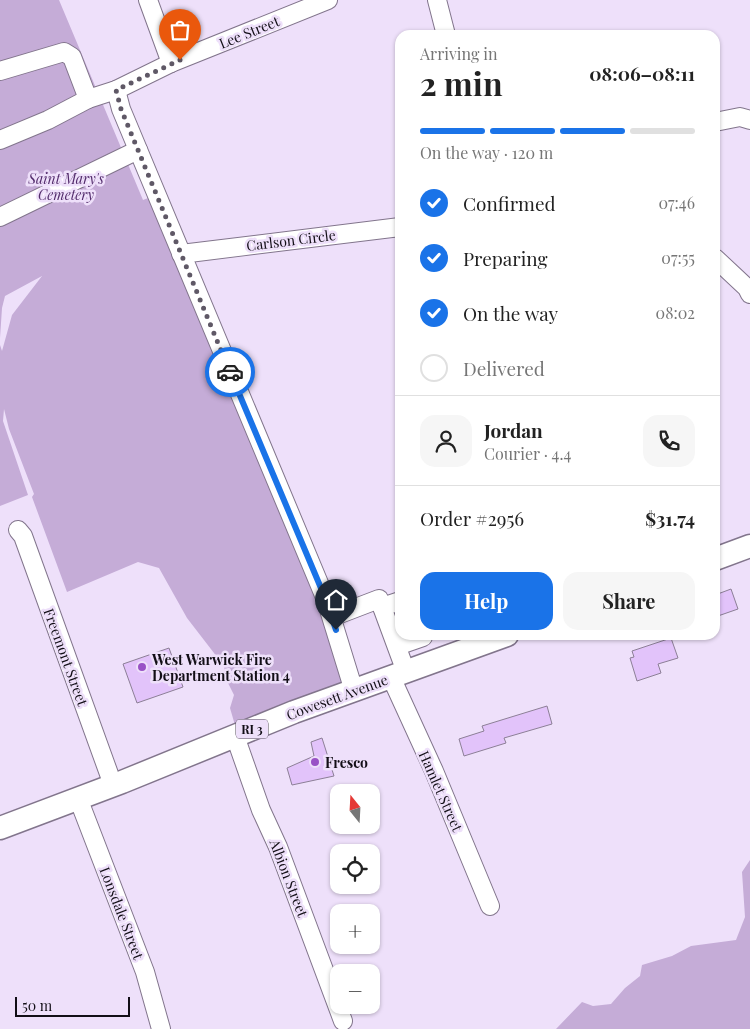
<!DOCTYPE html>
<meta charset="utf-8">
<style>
body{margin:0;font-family:"Playfair Display",serif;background:#f6f6f6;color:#222;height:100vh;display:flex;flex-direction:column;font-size:19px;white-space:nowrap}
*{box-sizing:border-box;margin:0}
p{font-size:16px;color:#767676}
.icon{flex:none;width:28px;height:28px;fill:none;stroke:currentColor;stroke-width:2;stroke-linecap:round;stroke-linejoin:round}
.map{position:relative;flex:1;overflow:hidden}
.details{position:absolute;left:395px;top:30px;width:325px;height:610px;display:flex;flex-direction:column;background:#fff;border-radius:15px;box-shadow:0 1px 4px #0004}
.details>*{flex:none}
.needle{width:32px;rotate:342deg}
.fabs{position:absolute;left:330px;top:784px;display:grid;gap:10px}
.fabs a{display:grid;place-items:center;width:50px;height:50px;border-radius:10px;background:#fff;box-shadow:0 1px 4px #0004;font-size:25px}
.scale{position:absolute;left:15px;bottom:12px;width:115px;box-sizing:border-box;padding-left:5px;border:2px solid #120e16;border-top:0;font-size:14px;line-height:18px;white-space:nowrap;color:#120e16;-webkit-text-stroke:4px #eee0fa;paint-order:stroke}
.pin{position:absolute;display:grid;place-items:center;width:42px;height:42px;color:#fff;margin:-51px -21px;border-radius:50% 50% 50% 0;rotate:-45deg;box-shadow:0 0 5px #0007}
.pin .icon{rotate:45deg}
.courier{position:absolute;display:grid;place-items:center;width:50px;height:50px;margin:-25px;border:4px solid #1a73e8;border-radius:50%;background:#fff;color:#222;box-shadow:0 1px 6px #0007}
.headline em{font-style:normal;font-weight:700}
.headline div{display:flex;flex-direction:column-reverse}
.headline{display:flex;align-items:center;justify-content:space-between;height:85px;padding:0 25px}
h1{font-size:32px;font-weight:700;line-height:38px}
.bar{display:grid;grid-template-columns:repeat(4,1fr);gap:8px 5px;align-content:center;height:60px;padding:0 25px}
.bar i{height:6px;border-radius:4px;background:#e0e0e0}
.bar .selected{background:#1a73e8}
.bar p{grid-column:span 4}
.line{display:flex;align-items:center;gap:12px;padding:0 25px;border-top:1px solid #e0e0e0}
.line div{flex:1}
.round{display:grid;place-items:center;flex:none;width:52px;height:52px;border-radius:15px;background:#f6f6f6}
ol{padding:0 25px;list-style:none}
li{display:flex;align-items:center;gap:15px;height:55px}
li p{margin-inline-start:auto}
li .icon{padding:5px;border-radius:50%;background:#1a73e8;color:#fff;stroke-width:4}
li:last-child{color:#767676}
li i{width:28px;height:28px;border:2px solid #e0e0e0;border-radius:50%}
.cta{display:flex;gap:10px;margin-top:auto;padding:10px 25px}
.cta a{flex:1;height:58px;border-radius:15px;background:#1a73e8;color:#fff;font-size:20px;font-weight:700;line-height:58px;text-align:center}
.cta a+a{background:#f6f6f6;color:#222}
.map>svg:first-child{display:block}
.green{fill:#c5acd7}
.building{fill:#e2c3fa;stroke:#8c7f96}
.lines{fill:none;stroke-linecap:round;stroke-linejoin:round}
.minor-casing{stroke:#82758c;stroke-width:20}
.major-casing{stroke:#82758c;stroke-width:25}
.minor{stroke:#fff;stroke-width:18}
.major{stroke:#fff;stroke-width:22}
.done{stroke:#5f5866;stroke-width:5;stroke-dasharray:0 9}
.route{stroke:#1a73e8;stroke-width:6}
.poi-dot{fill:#9952c6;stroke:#eee0fa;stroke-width:2}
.labels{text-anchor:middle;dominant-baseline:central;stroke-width:5;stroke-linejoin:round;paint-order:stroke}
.shield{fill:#eee0fa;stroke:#544d5a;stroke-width:1}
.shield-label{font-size:12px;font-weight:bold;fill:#120e16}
.street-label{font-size:14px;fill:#120e16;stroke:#eee0fa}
.park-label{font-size:14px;font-style:italic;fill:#532c6c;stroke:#eee0fa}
.poi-label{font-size:14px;font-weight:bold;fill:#120e16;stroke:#eee0fa;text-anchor:start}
</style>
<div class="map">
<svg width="750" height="1029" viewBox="0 0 750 1029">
<rect width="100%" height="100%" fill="#eee0fa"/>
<g class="green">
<path d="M 0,0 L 59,0 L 143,200 L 156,195 L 354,693 L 239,739 L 230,708 L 234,695 L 226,679 L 224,666 L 187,618 L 159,568 L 138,562 L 67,592 L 32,497 L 34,494 L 9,429 L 4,409 L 3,421 L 28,495 L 0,506 L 0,345 L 2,351 L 12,315 L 42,276 L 5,296 L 2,308 L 0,338 Z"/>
<path d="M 750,860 L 750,1029 L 556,1029 L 582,1002 L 593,1006 L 611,1004 L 625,988 L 640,976 L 642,965 L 672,956 L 691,946 L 736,940 L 745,917 L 742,872 Z"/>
</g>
<g class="building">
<path d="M 731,589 L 738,609 L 715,617 L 715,595 Z"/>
<path d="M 671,638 L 678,658 L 658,664 L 661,673 L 637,681 L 630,658 L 634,657 L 632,651 Z"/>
<path d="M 169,648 L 183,687 L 137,703 L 123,664 Z"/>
<path d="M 547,706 L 552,724 L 504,738 L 506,743 L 464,756 L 459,739 L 484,731 L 482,726 Z"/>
<path d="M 322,738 L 334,776 L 292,785 L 287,768 L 314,756 L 311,742 Z"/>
</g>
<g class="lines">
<g class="minor-casing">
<g id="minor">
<path d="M 148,0 L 171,63"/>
<path d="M 437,0 L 446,35"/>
<path d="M 0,71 L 64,52 L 72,57 L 88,99 L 48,120 L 0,140"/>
<path d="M 116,90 L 121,109 L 326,600 L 354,691"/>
<path d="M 88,99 L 116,90 L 171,63 L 328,0"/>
<path d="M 715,122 L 740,117 L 750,120"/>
<path d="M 0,217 L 138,150"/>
<path d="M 181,254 L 400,227"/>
<path d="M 715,258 L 747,288 L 750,294"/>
<path d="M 18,530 L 23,536 L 113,785"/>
<path d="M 400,601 L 382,607 L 406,672"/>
<path d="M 332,617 L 379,599 L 382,607"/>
<path d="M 397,646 L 423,637"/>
<path d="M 391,677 L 434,771 L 490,906"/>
<path d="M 235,736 L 261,810 L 278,847 L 343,1021"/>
<path d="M 78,798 L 145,972 L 161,1029"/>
</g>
</g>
<g class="major-casing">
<g id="major">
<path d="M 715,559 L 750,546"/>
<path d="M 0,828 L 122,782 L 294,712 L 507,635"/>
</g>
</g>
<use href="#minor" class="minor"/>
<use href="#major" class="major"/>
</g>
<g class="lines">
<path class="done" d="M 180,60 L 116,90 L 121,109 L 230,372"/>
<path class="route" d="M 230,372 L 326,600 L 336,630"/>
</g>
<g class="poi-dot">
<circle cx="142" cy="667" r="5"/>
<circle cx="315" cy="762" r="5"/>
</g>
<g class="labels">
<rect class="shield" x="236" y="719.5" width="32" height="19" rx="4"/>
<g class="shield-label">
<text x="252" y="729">RI 3</text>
</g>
<g class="street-label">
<text transform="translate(249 32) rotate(-22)">Lee Street</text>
<text transform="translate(291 240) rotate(-7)">Carlson Circle</text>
<text transform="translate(66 657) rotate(70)">Freemont Street</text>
<text transform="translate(337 697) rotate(-20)">Cowesett Avenue</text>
<text transform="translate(441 791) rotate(66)">Hamlet Street</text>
<text transform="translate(289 878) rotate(69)">Albion Street</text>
<text transform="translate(122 913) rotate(69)">Lonsdale Street</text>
</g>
<g class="park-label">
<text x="66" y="178">Saint Mary's<tspan x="66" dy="16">Cemetery</tspan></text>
</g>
<g class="poi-label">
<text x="152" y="659">West Warwick Fire<tspan x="152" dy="16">Department Station 4</tspan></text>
<text x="325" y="762">Fresco</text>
</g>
</g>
</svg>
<div class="fabs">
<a><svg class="needle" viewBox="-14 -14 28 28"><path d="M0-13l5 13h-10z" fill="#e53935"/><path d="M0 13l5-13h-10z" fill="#767676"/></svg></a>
<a><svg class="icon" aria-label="locate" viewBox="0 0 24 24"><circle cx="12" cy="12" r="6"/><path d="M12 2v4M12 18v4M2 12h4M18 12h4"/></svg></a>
<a>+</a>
<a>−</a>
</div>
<div class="scale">50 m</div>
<div class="pin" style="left:180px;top:60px;background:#ea580c"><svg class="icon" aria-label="bag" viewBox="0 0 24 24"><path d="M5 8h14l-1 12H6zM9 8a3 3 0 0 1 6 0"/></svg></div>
<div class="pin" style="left:336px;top:630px;background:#1f2937"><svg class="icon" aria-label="home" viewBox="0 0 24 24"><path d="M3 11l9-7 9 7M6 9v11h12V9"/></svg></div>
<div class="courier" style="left:230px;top:372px"><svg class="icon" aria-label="car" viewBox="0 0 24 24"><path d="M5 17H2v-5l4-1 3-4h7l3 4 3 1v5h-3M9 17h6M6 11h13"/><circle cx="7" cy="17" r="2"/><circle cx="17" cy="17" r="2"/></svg></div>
<section class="details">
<div class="headline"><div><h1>2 min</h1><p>Arriving in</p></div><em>08:06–08:11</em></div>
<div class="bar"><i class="selected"></i><i class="selected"></i><i class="selected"></i><i></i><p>On the way · 120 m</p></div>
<ol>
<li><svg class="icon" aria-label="check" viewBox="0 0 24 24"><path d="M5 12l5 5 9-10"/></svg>Confirmed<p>07:46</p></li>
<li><svg class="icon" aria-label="check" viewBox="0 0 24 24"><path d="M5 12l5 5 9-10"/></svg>Preparing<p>07:55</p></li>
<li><svg class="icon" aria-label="check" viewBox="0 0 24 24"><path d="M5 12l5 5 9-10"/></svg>On the way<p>08:02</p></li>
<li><i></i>Delivered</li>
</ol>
<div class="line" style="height:90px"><a class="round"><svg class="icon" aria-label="person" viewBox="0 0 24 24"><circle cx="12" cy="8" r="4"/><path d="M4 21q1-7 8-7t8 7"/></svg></a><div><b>Jordan</b><p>Courier · 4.4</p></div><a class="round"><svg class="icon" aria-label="phone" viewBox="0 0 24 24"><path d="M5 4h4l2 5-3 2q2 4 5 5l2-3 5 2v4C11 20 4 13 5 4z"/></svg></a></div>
<div class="line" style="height:65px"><div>Order #2956</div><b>$31.74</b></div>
<div class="cta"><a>Help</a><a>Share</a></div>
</section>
</div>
